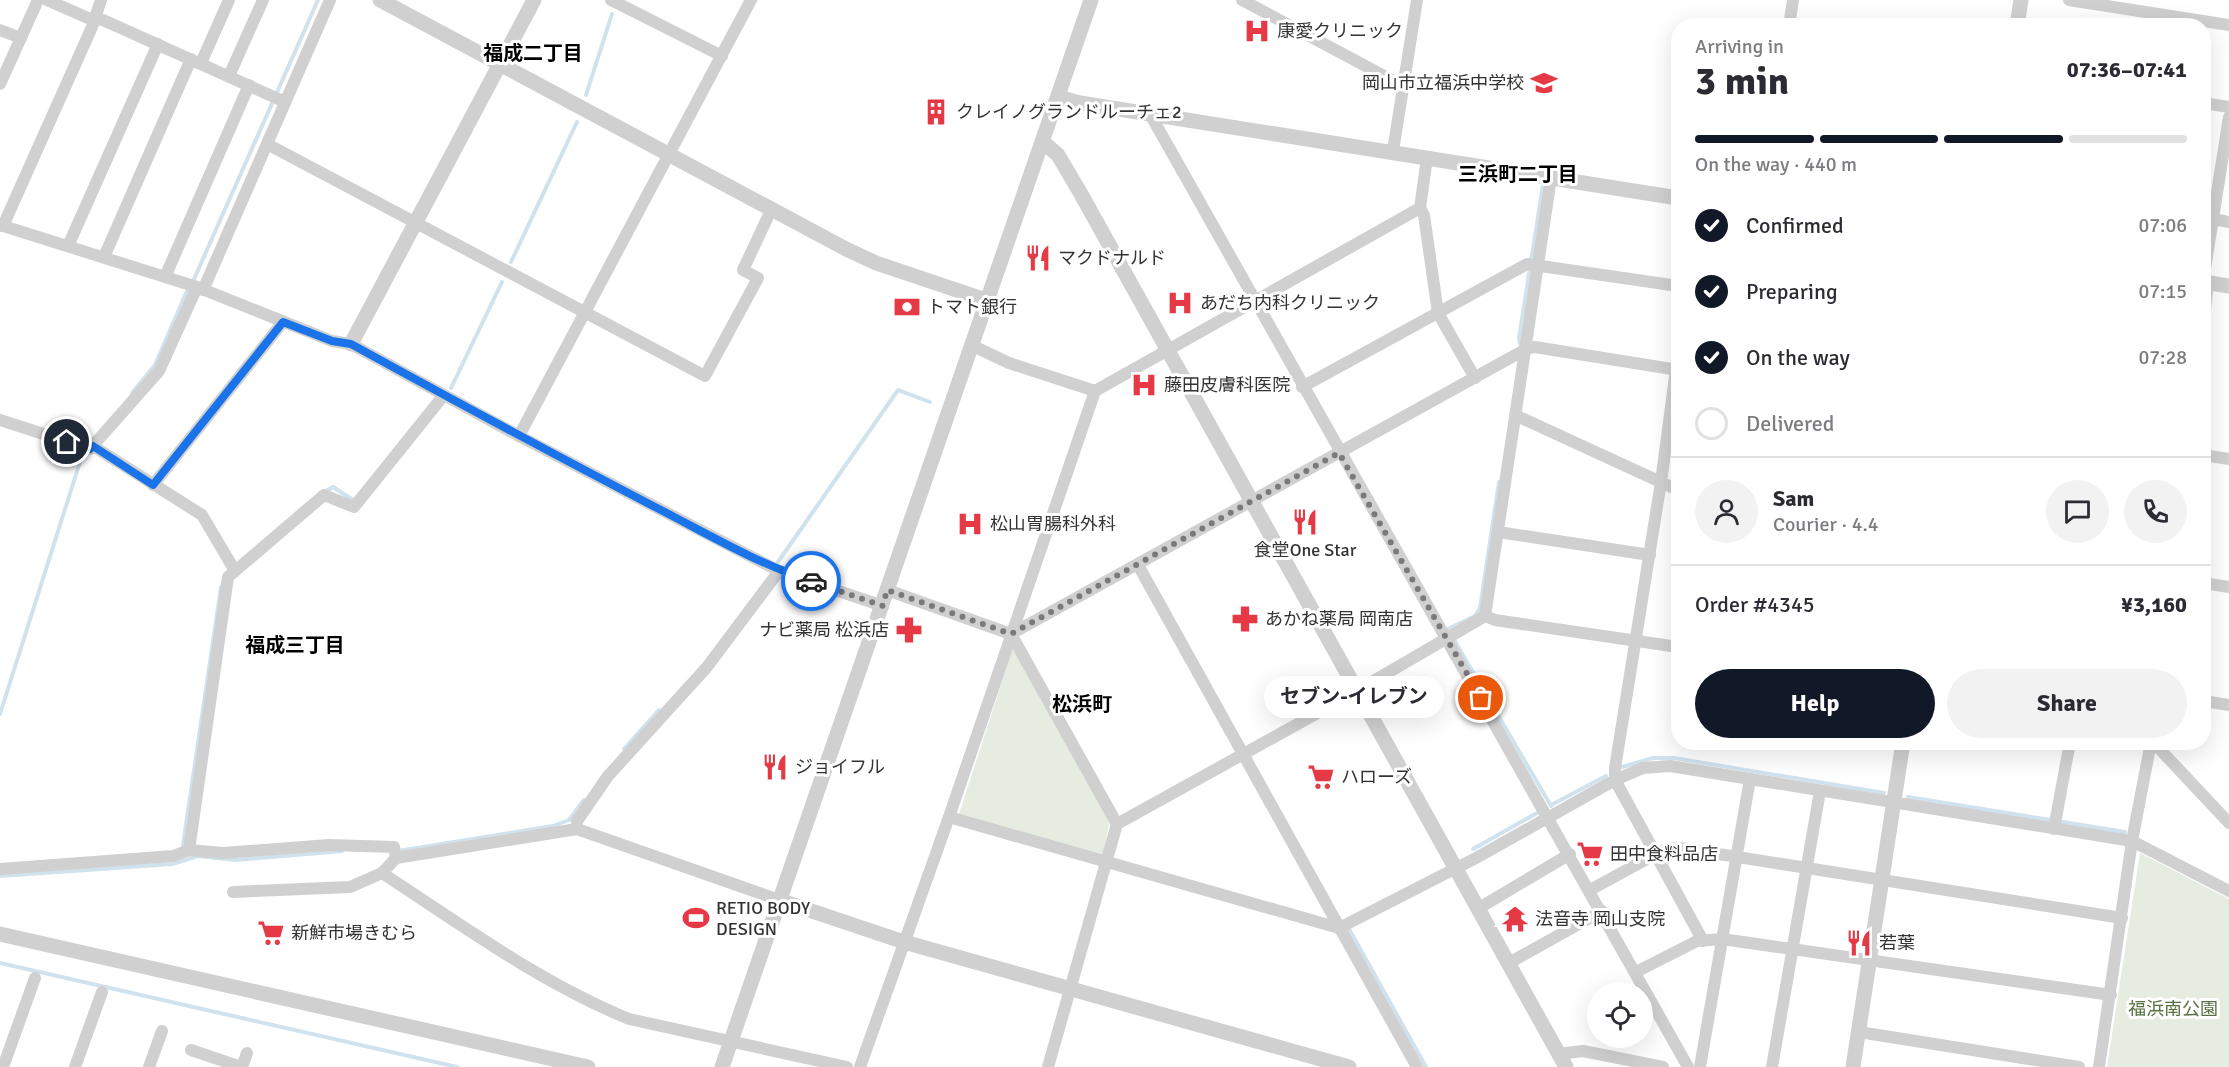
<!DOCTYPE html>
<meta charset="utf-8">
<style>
body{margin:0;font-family:Signika,"Noto Sans JP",sans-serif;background:#f2f2f3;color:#2b2b33;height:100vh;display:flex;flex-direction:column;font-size:22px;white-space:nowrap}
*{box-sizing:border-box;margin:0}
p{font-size:20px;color:#7c7c81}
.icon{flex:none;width:33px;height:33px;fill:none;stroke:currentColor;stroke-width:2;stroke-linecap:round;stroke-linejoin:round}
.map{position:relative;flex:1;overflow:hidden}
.panel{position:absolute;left:1671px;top:18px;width:540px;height:732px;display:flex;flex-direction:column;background:#fff;border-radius:24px;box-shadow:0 6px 24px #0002}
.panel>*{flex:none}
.controls{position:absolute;left:1587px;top:982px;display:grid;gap:12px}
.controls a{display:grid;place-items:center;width:66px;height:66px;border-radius:50%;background:#fff;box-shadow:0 6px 24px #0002;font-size:30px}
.pin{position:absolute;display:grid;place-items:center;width:51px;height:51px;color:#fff;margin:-26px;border:3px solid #fff;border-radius:50%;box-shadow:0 2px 6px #0007}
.courier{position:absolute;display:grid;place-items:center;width:60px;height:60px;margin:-30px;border:4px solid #1a73e8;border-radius:50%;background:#fff;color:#222;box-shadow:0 2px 8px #0007}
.bubble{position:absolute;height:42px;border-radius:21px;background:#fff;box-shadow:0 6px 24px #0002;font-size:20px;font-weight:700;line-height:42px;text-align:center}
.head em{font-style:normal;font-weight:700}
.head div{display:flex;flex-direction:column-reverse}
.head{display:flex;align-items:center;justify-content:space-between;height:102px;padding:0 24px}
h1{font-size:39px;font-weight:700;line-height:45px}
.bar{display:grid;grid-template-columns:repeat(4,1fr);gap:9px 6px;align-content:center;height:72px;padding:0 24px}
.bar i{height:8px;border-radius:4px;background:#e1e1e2}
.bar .on{background:#111827}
.bar p{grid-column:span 4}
.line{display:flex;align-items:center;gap:15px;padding:0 24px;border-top:2px solid #e1e1e2}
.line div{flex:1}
.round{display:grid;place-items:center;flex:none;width:63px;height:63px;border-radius:32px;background:#f2f2f3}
ol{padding:0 24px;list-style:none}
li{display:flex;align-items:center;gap:18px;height:66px}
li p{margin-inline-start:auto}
li .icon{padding:6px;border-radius:50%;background:#111827;color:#fff;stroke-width:4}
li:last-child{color:#7c7c81}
li i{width:33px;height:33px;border:3px solid #e1e1e2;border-radius:50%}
.action{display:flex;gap:12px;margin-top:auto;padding:12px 24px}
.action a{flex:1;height:69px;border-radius:36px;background:#111827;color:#fff;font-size:24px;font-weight:700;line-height:69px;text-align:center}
.action a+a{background:#f2f2f3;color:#2b2b33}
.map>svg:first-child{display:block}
.green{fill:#e6ecdf}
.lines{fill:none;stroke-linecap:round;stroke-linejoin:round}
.stream{stroke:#cfe2ee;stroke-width:4}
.minor{stroke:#d0d0d0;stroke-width:12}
.tertiary{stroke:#d0d0d0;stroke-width:15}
.done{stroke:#7a7a7a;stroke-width:6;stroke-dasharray:0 10.8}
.route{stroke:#1a73e8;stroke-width:8}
.labels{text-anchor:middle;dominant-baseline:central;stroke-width:6;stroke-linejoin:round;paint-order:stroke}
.poi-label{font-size:18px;fill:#333;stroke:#fff;text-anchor:start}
.park-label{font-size:18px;fill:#56703f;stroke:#fff}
.neighbourhood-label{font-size:20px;font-weight:bold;fill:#000;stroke:#fff}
</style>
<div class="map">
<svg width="2229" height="1067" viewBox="0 0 2229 1067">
<rect width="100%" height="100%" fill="#fff"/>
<g class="green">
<path d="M 1012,651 L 1016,651 L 1110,821 L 1103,853 L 1098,856 L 958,817 Z"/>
<path d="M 2140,853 L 2229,899 L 2229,1067 L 2107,1067 Z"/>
</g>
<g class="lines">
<g class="stream">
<path d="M 586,95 L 612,14"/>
<path d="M 511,262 L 577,122"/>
<path d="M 194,279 L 318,0"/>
<path d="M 1520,344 L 1519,338 L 1543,185"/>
<path d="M 451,388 L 502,282"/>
<path d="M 132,393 L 155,365 L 187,291"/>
<path d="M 324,492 L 333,487 L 353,500 L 357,498"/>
<path d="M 778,562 L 898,390 L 930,402"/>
<path d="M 1449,632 L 1448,629 L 1475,616 L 1480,608 L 1499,482"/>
<path d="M 1453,638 L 1551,806"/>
<path d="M 0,714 L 80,462"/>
<path d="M 624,749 L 659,710"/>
<path d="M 1622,767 L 1653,758 L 1674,758 L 1884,793"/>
<path d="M 1908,797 L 2125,832"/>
<path d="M 1551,805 L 1606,776"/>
<path d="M 183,845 L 221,587"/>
<path d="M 1473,849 L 1539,812"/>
<path d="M 398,851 L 553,826 L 569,820 L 584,800"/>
<path d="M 0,876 L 172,864 L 198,856 L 235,860 L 342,851"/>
<path d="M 1349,929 L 1426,1067"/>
<path d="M 0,963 L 457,1067"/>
</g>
<g class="minor">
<path d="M 47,0 L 88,18 L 103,20 L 285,102"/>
<path d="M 611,0 L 722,56"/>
<path d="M 1242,0 L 1403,86"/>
<path d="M 2069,0 L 2229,25"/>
<path d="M 1789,26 L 1793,0"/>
<path d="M 0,30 L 21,38"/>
<path d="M 201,63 L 229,0"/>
<path d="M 229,76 L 263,0"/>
<path d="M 0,84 L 38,0"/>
<path d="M 2204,103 L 2229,107"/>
<path d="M 1150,114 L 1688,1067"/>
<path d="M 267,144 L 705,376 L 758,278 L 743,270 L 772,208"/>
<path d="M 1393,151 L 1417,0"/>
<path d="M 1420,208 L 1424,215 L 1438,313 L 1475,378"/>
<path d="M 2213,219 L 2229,222"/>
<path d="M 0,225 L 197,287 L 332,341 L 351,344 L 519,436 L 779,571 L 883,606"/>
<path d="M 3,226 L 92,27 L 101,0"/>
<path d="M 68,246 L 158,44"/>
<path d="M 104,257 L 191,59"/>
<path d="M 2204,275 L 2229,117"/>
<path d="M 165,277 L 249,85"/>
<path d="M 203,290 L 330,0"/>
<path d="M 2204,317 L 2208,283"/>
<path d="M 973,346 L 1009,363 L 1095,391"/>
<path d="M 1676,369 L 1661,482 L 1615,768 L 1615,780 L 1703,941"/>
<path d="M 1302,387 L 1527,264 L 1678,286"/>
<path d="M 1517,416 L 1678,490"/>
<path d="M 0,420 L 90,449 L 159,371 L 197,287"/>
<path d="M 519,436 L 751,0"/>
<path d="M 93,446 L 202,515 L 235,571"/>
<path d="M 2204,455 L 2229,459"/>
<path d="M 153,485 L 283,322"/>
<path d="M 1498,532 L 1650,555"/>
<path d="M 1138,565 L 1417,1067"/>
<path d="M 2204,583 L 2229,587"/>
<path d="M 887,590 L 1011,634 L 1117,824"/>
<path d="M 1485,616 L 1495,620 L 1678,647"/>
<path d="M 1011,634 L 1528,348 L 1535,347 L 1678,370"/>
<path d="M 2204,701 L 2229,705"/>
<path d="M 2153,742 L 2229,823"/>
<path d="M 949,817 L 1339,928 L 1476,858 L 1615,780 L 1643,768 L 1670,766 L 2132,841 L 2229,891"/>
<path d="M 577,829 L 577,821 L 608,776 L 707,667 L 779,571"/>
<path d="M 2054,829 L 2070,742"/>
<path d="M 189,850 L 228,577 L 324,495 L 354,507 L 444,395"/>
<path d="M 0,869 L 173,856 L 189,850 L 223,853 L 329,845 L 394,847 L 396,858"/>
<path d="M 382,873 C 462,925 539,982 629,1019 L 847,1067"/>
<path d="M 1590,890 L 1656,854 L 1667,849 L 1681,848 L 2122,918"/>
<path d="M 233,892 L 350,887 L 382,873 L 396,858 L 577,829 L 779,900"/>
<path d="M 1479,908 L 1570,854"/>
<path d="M 1509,963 L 1602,911"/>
<path d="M 1636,972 L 1697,941 L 1722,939 L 2111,995"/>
<path d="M 1859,1032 L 2079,1067"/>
<path d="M 191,1050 L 241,1067"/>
<path d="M 1558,1054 L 1583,1051 L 1663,1067"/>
<path d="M 3,1067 L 35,978"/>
<path d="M 75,1067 L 102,992"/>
<path d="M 149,1067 L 162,1031"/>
<path d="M 242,1067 L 247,1053"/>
<path d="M 860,1067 L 949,817 L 1095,391 L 1420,208 L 1427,158"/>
<path d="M 1048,1067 L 1117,824 L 1341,700 L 1485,616 L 1551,178"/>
<path d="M 1700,1067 L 1750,779"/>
<path d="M 1772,1067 L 1820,791"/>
<path d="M 2099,1067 L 2132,841 L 2151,742"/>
</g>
<g class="tertiary">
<path d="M 380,0 L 846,249 L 876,263 L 989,301"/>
<path d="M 2017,26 L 2021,0"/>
<path d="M 1058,97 L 1080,103 L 1678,198"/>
<path d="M 1043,142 L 1058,155 L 1081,194 L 1566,1067"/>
<path d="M 2204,282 L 2229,286"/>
<path d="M 351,344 L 534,0"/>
<path d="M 779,900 L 904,942 L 1349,1067"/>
<path d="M 0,934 L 588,1067"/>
<path d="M 722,1067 L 1091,0"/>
<path d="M 1853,1067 L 1903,742"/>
</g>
</g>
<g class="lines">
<path class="done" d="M 811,581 L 883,606 L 887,590 L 1011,634 L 1339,453 L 1481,698"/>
<path class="route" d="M 67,442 L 90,449 L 93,446 L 153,485 L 283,322 L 332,341 L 351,344 C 451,399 553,454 655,507 C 706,533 756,563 811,581"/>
</g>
<defs>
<g id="hospital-bare" transform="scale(2.07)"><path d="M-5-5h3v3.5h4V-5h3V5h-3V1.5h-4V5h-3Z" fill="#e63946" stroke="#fff" stroke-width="2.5" paint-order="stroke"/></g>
<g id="school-bare" transform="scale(2.07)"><path d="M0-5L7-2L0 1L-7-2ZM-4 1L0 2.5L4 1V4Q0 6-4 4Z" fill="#e63946" stroke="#fff" stroke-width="2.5" paint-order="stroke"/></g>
<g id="building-bare" transform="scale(2.07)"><path d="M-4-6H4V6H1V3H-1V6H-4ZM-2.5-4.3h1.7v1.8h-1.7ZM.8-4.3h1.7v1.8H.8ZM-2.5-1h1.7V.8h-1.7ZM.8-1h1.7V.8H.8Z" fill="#e63946" stroke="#fff" stroke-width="2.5" paint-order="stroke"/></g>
<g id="restaurant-bare" transform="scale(2.07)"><path d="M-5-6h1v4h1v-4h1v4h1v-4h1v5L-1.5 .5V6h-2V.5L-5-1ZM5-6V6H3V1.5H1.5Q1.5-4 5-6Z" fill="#e63946" stroke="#fff" stroke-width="2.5" paint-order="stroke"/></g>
<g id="bank-bare" transform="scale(2.07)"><path d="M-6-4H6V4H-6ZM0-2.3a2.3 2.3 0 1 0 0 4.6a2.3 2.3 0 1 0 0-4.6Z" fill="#e63946" stroke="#fff" stroke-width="2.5" paint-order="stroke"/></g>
<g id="pharmacy-bare" transform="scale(2.07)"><path d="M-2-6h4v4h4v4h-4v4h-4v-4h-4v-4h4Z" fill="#e63946" stroke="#fff" stroke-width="2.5" paint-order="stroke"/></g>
<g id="supermarket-bare" transform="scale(2.07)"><path d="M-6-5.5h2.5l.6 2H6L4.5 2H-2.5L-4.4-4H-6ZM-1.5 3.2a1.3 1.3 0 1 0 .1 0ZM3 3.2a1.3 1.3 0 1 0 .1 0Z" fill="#e63946" stroke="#fff" stroke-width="2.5" paint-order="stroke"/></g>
<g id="stadium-bare" transform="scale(2.07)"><path d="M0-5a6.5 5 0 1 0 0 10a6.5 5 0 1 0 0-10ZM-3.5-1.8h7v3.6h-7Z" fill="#e63946" stroke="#fff" stroke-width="2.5" paint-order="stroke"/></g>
<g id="temple-bare" transform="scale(2.07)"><path d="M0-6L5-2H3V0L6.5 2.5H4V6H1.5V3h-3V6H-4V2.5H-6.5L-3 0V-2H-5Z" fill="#e63946" stroke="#fff" stroke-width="2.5" paint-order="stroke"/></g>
</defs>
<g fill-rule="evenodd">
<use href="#hospital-bare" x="1257" y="31"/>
<use href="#school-bare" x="1544" y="83"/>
<use href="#building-bare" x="936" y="112"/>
<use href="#restaurant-bare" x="1038" y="258"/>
<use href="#hospital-bare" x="1180" y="303"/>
<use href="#bank-bare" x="907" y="307"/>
<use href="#hospital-bare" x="1144" y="385"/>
<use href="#restaurant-bare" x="1305" y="522"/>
<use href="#hospital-bare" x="970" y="524"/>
<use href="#pharmacy-bare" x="1245" y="619"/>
<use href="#pharmacy-bare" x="909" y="630"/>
<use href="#restaurant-bare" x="775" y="767"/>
<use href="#supermarket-bare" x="1321" y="777"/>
<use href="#supermarket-bare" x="1590" y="854"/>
<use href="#stadium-bare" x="696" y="918"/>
<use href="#temple-bare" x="1515" y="919"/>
<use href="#supermarket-bare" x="271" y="933"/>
<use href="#restaurant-bare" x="1859" y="943"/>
</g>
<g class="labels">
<g class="poi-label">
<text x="1277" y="31">康愛クリニック</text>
<text x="1524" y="83" text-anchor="end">岡山市立福浜中学校</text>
<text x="956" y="112">クレイノグランドルーチェ2</text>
<text x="1058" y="258">マクドナルド</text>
<text x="1200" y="303">あだち内科クリニック</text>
<text x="927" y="307">トマト銀行</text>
<text x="1164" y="385">藤田皮膚科医院</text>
<text x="990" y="524">松山胃腸科外科</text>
<text x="1305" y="550" text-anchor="middle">食堂One Star</text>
<text x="1265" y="619">あかね薬局 岡南店</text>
<text x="889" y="630" text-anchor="end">ナビ薬局 松浜店</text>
<text x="795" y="767">ジョイフル</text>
<text x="1341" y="777">ハローズ</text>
<text x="1610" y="854">田中食料品店</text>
<text x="716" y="908">RETIO BODY<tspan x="716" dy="21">DESIGN</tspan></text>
<text x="1535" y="919">法音寺 岡山支院</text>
<text x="291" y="933">新鮮市場きむら</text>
<text x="1879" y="943">若葉</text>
</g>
<g class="park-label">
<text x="2173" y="1009">福浜南公園</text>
</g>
<g class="neighbourhood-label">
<text x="533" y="53">福成二丁目</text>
<text x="1518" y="174">三浜町二丁目</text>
<text x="295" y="645">福成三丁目</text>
<text x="1082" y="704">松浜町</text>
</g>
</g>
</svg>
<div class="controls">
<a><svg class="icon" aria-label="locate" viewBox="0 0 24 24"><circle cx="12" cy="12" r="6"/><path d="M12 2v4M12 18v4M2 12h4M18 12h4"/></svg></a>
</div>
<div class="pin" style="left:1481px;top:698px;background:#ea580c"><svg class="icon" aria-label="bag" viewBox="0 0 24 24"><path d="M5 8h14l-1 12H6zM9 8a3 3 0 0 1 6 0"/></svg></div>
<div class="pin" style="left:67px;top:442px;background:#1f2937"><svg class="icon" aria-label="home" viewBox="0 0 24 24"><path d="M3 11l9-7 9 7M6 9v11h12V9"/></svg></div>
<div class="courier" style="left:811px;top:581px"><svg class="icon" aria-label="car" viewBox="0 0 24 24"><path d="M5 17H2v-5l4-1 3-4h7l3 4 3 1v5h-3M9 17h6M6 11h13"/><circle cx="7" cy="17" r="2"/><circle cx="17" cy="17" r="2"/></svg></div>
<div class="bubble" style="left:1264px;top:676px;width:180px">セブン-イレブン</div>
<section class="panel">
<div class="head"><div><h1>3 min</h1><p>Arriving in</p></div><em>07:36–07:41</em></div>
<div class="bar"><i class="on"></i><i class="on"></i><i class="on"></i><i></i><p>On the way · 440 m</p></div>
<ol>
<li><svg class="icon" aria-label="check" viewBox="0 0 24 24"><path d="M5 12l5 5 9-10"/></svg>Confirmed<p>07:06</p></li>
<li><svg class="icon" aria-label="check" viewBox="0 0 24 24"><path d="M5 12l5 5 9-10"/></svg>Preparing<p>07:15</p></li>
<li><svg class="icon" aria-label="check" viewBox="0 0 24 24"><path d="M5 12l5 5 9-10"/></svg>On the way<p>07:28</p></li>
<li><i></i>Delivered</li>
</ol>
<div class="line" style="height:108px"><a class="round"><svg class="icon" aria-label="person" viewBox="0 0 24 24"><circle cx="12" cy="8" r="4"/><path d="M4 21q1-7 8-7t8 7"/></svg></a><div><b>Sam</b><p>Courier · 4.4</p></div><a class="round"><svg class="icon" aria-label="chat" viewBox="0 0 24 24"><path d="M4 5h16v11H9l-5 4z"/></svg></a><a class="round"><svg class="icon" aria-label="phone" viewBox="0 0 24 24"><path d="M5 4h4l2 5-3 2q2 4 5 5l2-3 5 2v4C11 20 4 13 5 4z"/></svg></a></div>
<div class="line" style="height:78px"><div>Order #4345</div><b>¥3,160</b></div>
<div class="action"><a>Help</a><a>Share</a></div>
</section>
</div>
